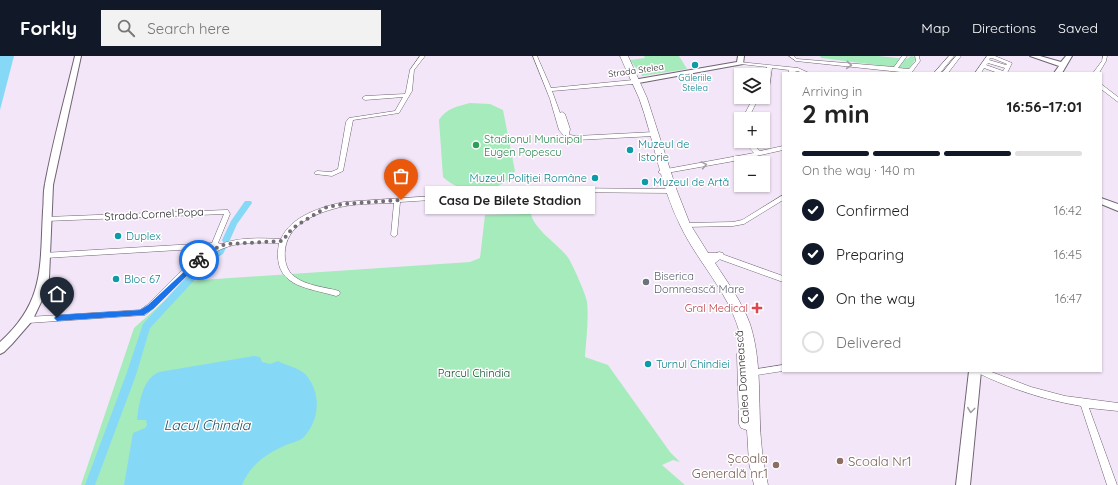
<!DOCTYPE html>
<meta charset="utf-8">
<style>
body{margin:0;font-family:Quicksand,sans-serif;background:#f2f2f2;color:#222;height:100vh;display:flex;flex-direction:column;font-size:15px;white-space:nowrap}
*{box-sizing:border-box;margin:0}
p{font-size:13px;color:#767676}
.icon{flex:none;width:22px;height:22px;fill:none;stroke:currentColor;stroke-width:2;stroke-linecap:round;stroke-linejoin:round}
.map{position:relative;flex:1;overflow:hidden}
.panel{position:absolute;left:782px;top:16px;width:320px;height:300px;display:flex;flex-direction:column;background:#fff;border-radius:0px;box-shadow:0 1px 3px #0004}
.panel>*{flex:none}
.controls{position:absolute;left:734px;top:12px;display:grid;gap:8px}
.controls a{display:grid;place-items:center;width:36px;height:36px;border-radius:0px;background:#fff;box-shadow:0 1px 3px #0004;font-size:20px}
.pin{position:absolute;display:grid;place-items:center;width:34px;height:34px;color:#fff;margin:-41px -17px;border-radius:50% 50% 50% 0;rotate:-45deg;box-shadow:0 0 4px #0007}
.pin .icon{rotate:45deg}
.courier{position:absolute;display:grid;place-items:center;width:40px;height:40px;margin:-20px;border:3px solid #1a73e8;border-radius:50%;background:#fff;color:#222;box-shadow:0 1px 5px #0007}
.bubble{position:absolute;height:28px;border-radius:0px;background:#fff;box-shadow:0 1px 3px #0004;font-size:13px;font-weight:700;line-height:28px;text-align:center}
.head em{font-style:normal;font-weight:700}
.head div{display:flex;flex-direction:column-reverse}
.head{display:flex;align-items:center;justify-content:space-between;height:68px;padding:0 20px}
h1{font-size:26px;font-weight:700;line-height:30px}
.bar{display:grid;grid-template-columns:repeat(4,1fr);gap:6px 4px;align-content:center;height:48px;padding:0 20px}
.bar i{height:5px;border-radius:3px;background:#e0e0e0}
.bar .on{background:#111827}
.bar p{grid-column:span 4}
ol{padding:0 20px;list-style:none}
li{display:flex;align-items:center;gap:12px;height:44px}
li p{margin-inline-start:auto}
li .icon{padding:4px;border-radius:50%;background:#111827;color:#fff;stroke-width:4}
li:last-child{color:#767676}
li i{width:22px;height:22px;border:2px solid #e0e0e0;border-radius:50%}
header{display:flex;align-items:center;gap:24px;box-sizing:border-box;height:56px;padding:0 20px;background:#111827;color:#fff}
header strong{font-size:19px}
nav{display:flex;gap:22px;margin-inline-start:auto;font-size:14px}
.search{width:280px;height:36px;background:#f2f2f2;display:flex;align-items:center;gap:10px;box-sizing:border-box;padding:0 14px;border-radius:0px;color:#767676;font-size:15px}
.map>svg:first-child{display:block}
.green{fill:#a6ebbc}
.water{fill:#86d8f7}
.lines{fill:none;stroke-linecap:round;stroke-linejoin:round}
.canal{fill:#86d8f7;fill-rule:evenodd}
.street-casing{stroke:#6f6373;stroke-width:1}
.secondary-casing{stroke:#6f6373;stroke-width:2}
.primary-casing{stroke:#6f6373;stroke-width:1}
.street{fill:#fff;fill-rule:evenodd}
.secondary{fill:#fff;fill-rule:evenodd}
.primary{fill:#fff;fill-rule:evenodd}
.oneway{stroke:#a19fa2}
.route{fill:#1a73e8}
.done{stroke:#746c77;stroke-width:4;stroke-dasharray:0 7.2}
.culture-dot{fill:#0f9aa8;stroke:#fff;stroke-width:1.5}
.leisure-dot{fill:#2e9e5b;stroke:#fff;stroke-width:1.5}
.worship-dot{fill:#6b7280;stroke:#fff;stroke-width:1.5}
.health-dot{fill:#e0444e;stroke:#fff;stroke-width:1.5}
.education-dot{fill:#8d6e63;stroke:#fff;stroke-width:1.5}
.labels{text-anchor:middle;dominant-baseline:central;stroke-width:3;stroke-linejoin:round;paint-order:stroke}
.far-street-label{font-size:9px;fill:#2f2a31;stroke:#fff}
.far-culture-label{font-size:9px;fill:#0d838f;stroke:#fff}
.leisure-label{font-size:11px;fill:#27864d;stroke:#fff;text-anchor:start}
.culture-label{font-size:11px;fill:#0d838f;stroke:#fff;text-anchor:start}
.street-label{font-size:11px;fill:#2f2a31;stroke:#fff}
.worship-label{font-size:11px;fill:#5b616d;stroke:#fff;text-anchor:start}
.health-label{font-size:11px;fill:#be3a42;stroke:#fff;text-anchor:end}
.park-label{font-size:11px;fill:#0b4c2a;stroke:#fff}
.near-education-label{font-size:13px;fill:#785e54;stroke:#fff;text-anchor:end}
.near-water-label{font-size:14px;font-style:italic;fill:#1d4c5d;stroke:#fff}
</style>
<header>
<strong>Forkly</strong>
<div class="search"><svg class="icon" aria-label="search" viewBox="0 0 24 24"><circle cx="10" cy="10" r="6"/><path d="M15 15l6 6"/></svg>Search here</div>
<nav><a>Map</a><a>Directions</a><a>Saved</a></nav>
</header>
<div class="map">
<svg width="1118" height="429" viewBox="0 0 1118 429">
<rect width="100%" height="100%" fill="#f3e6f8"/>
<g class="green">
<path d="M 644,0 L 679,0 L 687,13 L 642,20 L 630,4 L 645,2 Z"/>
<path d="M 820,0 L 878,0 L 907,3 L 911,0 L 915,1 L 915,4 L 909,13 L 821,2 Z"/>
<path d="M 470,47 L 490,48 L 503,54 L 515,115 C 501,139 462,140 443,121 L 439,64 C 445,53 458,50 470,47 Z"/>
<path d="M 532,148 C 523,168 560,188 569,203 C 573,210 586,238 587,246 C 589,263 586,283 585,301 L 608,309 L 670,396 L 680,406 L 673,404 L 662,409 L 685,429 L 81,429 L 134,272 L 187,225 L 470,206 L 480,202 L 485,159 L 523,158 Z"/>
</g>
<g class="water">
<path d="M 0,0 L 14,0 L 0,54 Z"/>
<path d="M 254,300 L 260,301 L 262,306 L 270,308 L 278,305 C 285,309 299,312 305,318 C 322,336 320,365 303,382 C 299,385 291,387 286,389 C 267,397 250,409 242,429 L 124,429 L 133,377 L 145,372 L 147,369 L 146,364 L 137,364 C 139,348 142,323 159,316 Z"/>
</g>
<g class="lines">
<g class="canal">
<path d="M 245,145 L 251,145 L 252,147 L 237,168 L 229,186 L 223,186 L 222,184 L 231,165 Z"/>
<path d="M 222,189 L 226,192 L 223,198 L 213,204 L 150,272 L 136,319 L 95,429 L 85,429 L 126,319 L 143,268 L 191,216 L 207,200 L 217,194 L 219,190 Z"/>
</g>
<g class="street-casing">
<g id="street">
<path d="M 420,0 L 425,0 L 414,14 L 412,35 L 399,57 L 353,64 L 343,115 L 332,120 L 315,118 L 314,117 L 317,115 L 331,116 L 338,113 L 346,66 L 349,62 L 395,55 L 403,41 L 365,44 L 362,42 L 365,40 L 405,38 L 406,35 L 410,14 Z"/>
<path d="M 533,0 L 537,0 L 551,32 L 633,24 L 636,26 L 633,28 L 552,35 L 560,57 L 562,56 L 565,58 L 570,73 L 569,78 L 570,79 L 576,80 L 654,76 L 657,78 L 654,80 L 576,84 L 566,82 L 559,74 L 550,43 Z"/>
<path d="M 789,0 L 794,0 L 797,3 L 894,11 L 902,0 L 907,0 L 898,12 L 909,13 L 916,5 L 915,0 L 919,0 L 920,5 L 912,16 L 910,17 L 796,5 Z"/>
<path d="M 949,0 L 954,0 L 940,17 L 934,17 Z"/>
<path d="M 956,0 L 961,0 L 948,17 L 942,17 Z"/>
<path d="M 987,0 L 995,0 L 1012,7 L 1007,17 L 998,17 L 984,12 L 981,17 L 975,17 ZM 990,2 L 992,2 L 1007,8 L 1006,9 L 989,4 ZM 988,7 L 1005,12 L 1003,15 L 986,9 Z"/>
<path d="M 1103,0 L 1107,0 L 1106,5 L 1099,17 L 1093,17 L 1102,5 Z"/>
<path d="M 739,6 L 798,12 L 809,17 L 802,17 L 798,15 L 791,17 L 788,15 L 789,14 L 772,12 L 769,33 L 765,39 L 763,40 L 763,34 L 767,11 L 741,8 L 739,7 Z"/>
<path d="M 1101,28 L 1118,41 L 1118,46 L 1101,33 Z"/>
<path d="M 757,41 L 763,41 L 755,49 L 748,63 L 742,63 L 750,48 Z"/>
<path d="M 744,85 L 750,85 L 760,95 L 783,90 L 783,94 L 734,105 L 661,118 L 658,116 L 661,114 L 754,97 Z"/>
<path d="M 553,132 L 672,133 L 675,135 L 672,137 L 555,136 L 400,146 L 397,179 L 394,181 L 391,179 L 394,147 C 374,148 352,147 333,153 C 308,160 282,173 285,203 C 286,210 289,217 295,221 C 307,230 325,231 339,235 L 340,237 L 339,239 L 336,240 C 306,231 271,231 279,187 C 263,187 243,185 227,191 C 192,202 173,238 145,259 L 28,267 L 25,266 L 24,264 L 25,262 L 28,261 L 140,254 L 147,249 L 182,214 L 202,198 L 212,192 L 45,202 L 42,199 L 43,197 L 212,187 L 224,158 L 46,165 L 43,163 L 46,161 L 226,154 L 228,154 L 230,158 L 218,187 L 221,188 C 240,181 261,182 281,183 C 291,160 321,151 344,146 Z"/>
<path d="M 783,139 L 783,144 L 744,168 L 733,170 L 685,171 L 682,169 L 685,167 L 733,166 L 742,164 Z"/>
<path d="M 702,197 L 719,197 L 783,220 L 783,226 L 719,203 L 700,202 L 699,200 L 700,198 Z"/>
<path d="M 783,309 L 783,315 L 784,315 L 783,315 L 750,320 L 747,319 L 746,317 L 747,315 L 750,314 Z"/>
<path d="M 977,315 L 989,315 L 1031,331 L 1065,340 L 1118,347 L 1118,355 L 1089,352 L 1117,429 L 1107,429 L 1081,350 C 1045,344 1011,333 978,317 Z"/>
</g>
</g>
<g class="secondary-casing">
<g id="secondary">
<path d="M 75,0 L 81,0 L 53,129 L 49,222 L 42,244 L 32,265 L 12,288 L 4,296 L 0,298 L 0,286 C 45,246 40,210 43,155 C 44,146 43,137 45,128 C 53,85 65,42 75,0 Z"/>
<path d="M 738,0 L 744,0 L 743,8 L 633,28 L 629,26 L 633,24 L 737,6 Z"/>
<path d="M 1030,0 L 1040,0 L 1061,6 L 1066,0 L 1072,0 L 1062,17 L 1054,17 L 1059,10 Z"/>
<path d="M 1101,142 L 1118,148 L 1118,155 L 1101,148 Z"/>
<path d="M 969,315 L 981,315 L 970,429 L 956,429 Z"/>
</g>
</g>
<g class="primary-casing">
<path id="primary" d="M 620,0 L 628,0 L 647,42 L 677,135 L 690,168 L 710,200 L 719,196 L 723,197 L 724,200 L 715,207 C 728,227 742,246 750,268 C 762,305 758,345 761,384 C 762,399 765,414 768,429 L 754,429 L 749,407 L 747,374 L 741,372 L 739,368 L 737,298 L 739,294 L 743,293 C 736,242 701,213 680,169 C 660,129 654,83 639,42 C 633,28 626,14 620,0 Z"/>
</g>
<use href="#street" class="street"/>
<use href="#secondary" class="secondary"/>
<use href="#primary" class="primary"/>
</g>
<defs><path id="oneway-chevron" d="M-2-3.5L2.5 0L-2 3.5" fill="none" stroke-width="1.6" stroke-linecap="round" stroke-linejoin="round"/></defs>
<g class="oneway">
<use href="#oneway-chevron" transform="translate(849 9) rotate(5)"/>
<use href="#oneway-chevron" transform="translate(704 109) rotate(-10)"/>
<use href="#oneway-chevron" transform="translate(971 354) rotate(97)"/>
</g>
<path class="route" d="M 199,202 L 201,203 L 201,206 L 153,253 L 144,259 L 57,265 L 54,262 L 57,259 L 140,254 L 148,249 Z"/>
<g class="lines">
<path class="done" d="M 199,204 L 218,191 L 226,188 L 283,185 L 288,177 L 297,169 L 327,151 L 344,148 L 401,144"/>
</g>
<g class="culture-dot">
<circle cx="695" cy="9" r="4"/>
<circle cx="630" cy="94" r="4"/>
<circle cx="595" cy="122" r="4"/>
<circle cx="645" cy="126" r="4"/>
<circle cx="118" cy="180" r="4"/>
<circle cx="116" cy="223" r="4"/>
<circle cx="648" cy="308" r="4"/>
</g>
<circle class="leisure-dot" cx="476" cy="89" r="4"/>
<circle class="worship-dot" cx="646" cy="226" r="4"/>
<path class="health-dot" d="M755 246h4v4h4v4h-4v4h-4v-4h-4v-4h4z"/>
<g class="education-dot">
<circle cx="840" cy="405" r="4"/>
<circle cx="776" cy="409" r="4"/>
</g>
<g class="labels">
<g class="far-street-label">
<text transform="translate(636 14) rotate(-8)">Strada Stelea</text>
</g>
<g class="far-culture-label">
<text x="695" y="21">Galeriile<tspan x="695" dy="10">Stelea</tspan></text>
</g>
<g class="leisure-label">
<text x="484" y="83">Stadionul Municipal<tspan x="484" dy="13">Eugen Popescu</tspan></text>
</g>
<g class="culture-label">
<text x="638" y="88">Muzeul de<tspan x="638" dy="13">Istorie</tspan></text>
<text x="587" y="122" text-anchor="end">Muzeul Poliției Române</text>
<text x="653" y="126">Muzeul de Artă</text>
<text x="126" y="180">Duplex</text>
<text x="124" y="223">Bloc 67</text>
<text x="656" y="308">Turnul Chindiei</text>
</g>
<g class="street-label">
<text transform="translate(154 158) rotate(-3)">Strada Cornel Popa</text>
<text transform="translate(742 321) rotate(-94)">Calea Domnească</text>
</g>
<g class="worship-label">
<text x="654" y="220">Biserica<tspan x="654" dy="13">Domnească Mare</tspan></text>
</g>
<g class="health-label">
<text x="748" y="252">Gral Medical</text>
</g>
<g class="park-label">
<text x="474" y="317">Parcul Chindia</text>
</g>
<g class="near-education-label">
<text x="768" y="402">Școala<tspan x="768" dy="15">Generală nr.1</tspan></text>
<text x="848" y="405" text-anchor="start">Scoala Nr1</text>
</g>
<g class="near-water-label">
<text x="207" y="369">Lacul Chindia</text>
</g>
</g>
</svg>
<div class="controls">
<a><svg class="icon" aria-label="layers" viewBox="0 0 24 24"><path d="M12 4l9 5-9 5-9-5zM3 14l9 5 9-5"/></svg></a>
<a>+</a>
<a>−</a>
</div>
<div class="pin" style="left:401px;top:144px;background:#ea580c"><svg class="icon" aria-label="bag" viewBox="0 0 24 24"><path d="M5 8h14l-1 12H6zM9 8a3 3 0 0 1 6 0"/></svg></div>
<div class="pin" style="left:57px;top:262px;background:#1f2937"><svg class="icon" aria-label="home" viewBox="0 0 24 24"><path d="M3 11l9-7 9 7M6 9v11h12V9"/></svg></div>
<div class="courier" style="left:199px;top:204px"><svg class="icon" aria-label="bike" viewBox="0 0 24 24"><circle cx="6" cy="16" r="4"/><circle cx="18" cy="16" r="4"/><path d="M6 16l4-8h5l3 8M10 8l3 8H6M13 5h3"/></svg></div>
<div class="bubble" style="left:425px;top:130px;width:170px">Casa De Bilete Stadion</div>
<section class="panel">
<div class="head"><div><h1>2 min</h1><p>Arriving in</p></div><em>16:56–17:01</em></div>
<div class="bar"><i class="on"></i><i class="on"></i><i class="on"></i><i></i><p>On the way · 140 m</p></div>
<ol>
<li><svg class="icon" aria-label="check" viewBox="0 0 24 24"><path d="M5 12l5 5 9-10"/></svg>Confirmed<p>16:42</p></li>
<li><svg class="icon" aria-label="check" viewBox="0 0 24 24"><path d="M5 12l5 5 9-10"/></svg>Preparing<p>16:45</p></li>
<li><svg class="icon" aria-label="check" viewBox="0 0 24 24"><path d="M5 12l5 5 9-10"/></svg>On the way<p>16:47</p></li>
<li><i></i>Delivered</li>
</ol>
</section>
</div>
